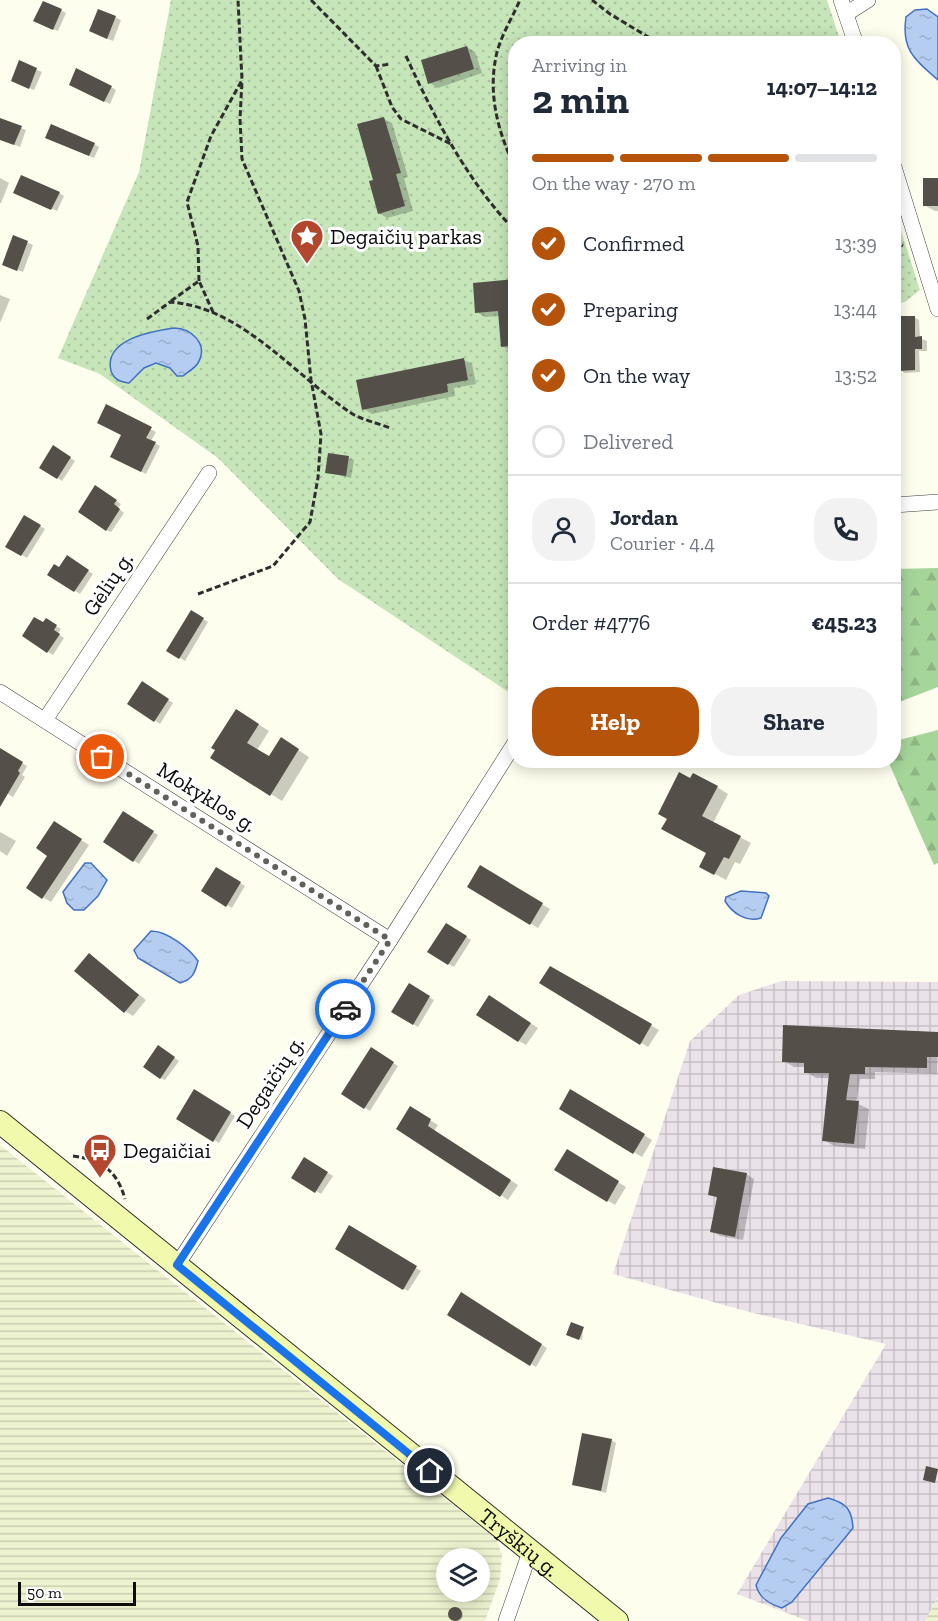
<!DOCTYPE html>
<meta charset="utf-8">
<style>
body{margin:0;font-family:"Zilla Slab",serif;background:#f2f2f3;color:#1f2937;height:100vh;display:flex;flex-direction:column;font-size:22px;white-space:nowrap}
*{box-sizing:border-box;margin:0}
p{font-size:20px;color:#747a83}
.icon{flex:none;width:33px;height:33px;fill:none;stroke:currentColor;stroke-width:2;stroke-linecap:round;stroke-linejoin:round}
.map{position:relative;flex:1;overflow:hidden}
.panel{position:absolute;left:508px;top:36px;width:393px;height:732px;display:flex;flex-direction:column;background:#fff;border-radius:24px;box-shadow:0 3px 15px #0003}
.panel>*{flex:none}
.tools{position:absolute;left:436px;top:1548px;display:grid;gap:12px}
.tools a{display:grid;place-items:center;width:54px;height:54px;border-radius:50%;background:#fff;box-shadow:0 3px 15px #0003;font-size:30px}
.scale{position:absolute;left:18px;bottom:15px;width:118px;box-sizing:border-box;padding-left:6px;border:3px solid #0c0c0c;border-top:0;font-size:16px;line-height:21px;white-space:nowrap;color:#0c0c0c;-webkit-text-stroke:4px #fff;paint-order:stroke}
.pin{position:absolute;display:grid;place-items:center;width:51px;height:51px;color:#fff;margin:-26px;border:3px solid #fff;border-radius:50%;box-shadow:0 2px 6px #0007}
.courier{position:absolute;display:grid;place-items:center;width:60px;height:60px;margin:-30px;border:4px solid #1a73e8;border-radius:50%;background:#fff;color:#222;box-shadow:0 2px 8px #0007}
.overview em{font-style:normal;font-weight:800}
.overview div{display:flex;flex-direction:column-reverse}
.overview{display:flex;align-items:center;justify-content:space-between;height:102px;padding:0 24px}
h1{font-size:39px;font-weight:800;line-height:45px}
.bar{display:grid;grid-template-columns:repeat(4,1fr);gap:9px 6px;align-content:center;height:72px;padding:0 24px}
.bar i{height:8px;border-radius:4px;background:#e0e1e3}
.bar .selected{background:#b45309}
.bar p{grid-column:span 4}
.line{display:flex;align-items:center;gap:15px;padding:0 24px;border-top:2px solid #e0e1e3}
.line div{flex:1}
.round{display:grid;place-items:center;flex:none;width:63px;height:63px;border-radius:24px;background:#f2f2f3}
ol{padding:0 24px;list-style:none}
li{display:flex;align-items:center;gap:18px;height:66px}
li p{margin-inline-start:auto}
li .icon{padding:6px;border-radius:50%;background:#b45309;color:#fff;stroke-width:4}
li:last-child{color:#747a83}
li i{width:33px;height:33px;border:3px solid #e0e1e3;border-radius:50%}
.button{display:flex;gap:12px;margin-top:auto;padding:12px 24px}
.button a{flex:1;height:69px;border-radius:24px;background:#b45309;color:#fff;font-size:24px;font-weight:800;line-height:69px;text-align:center}
.button a+a{background:#f2f2f3;color:#1f2937}
.map>svg:first-child{display:block}
.industrial{fill:url(#industrial-grid)}
.farmland{fill:url(#farmland-rules);fill-rule:evenodd}
.forest{fill:url(#forest-firs)}
.park{fill:url(#park-dots)}
.water{fill:url(#water-ripples);stroke:#4171c3;stroke-width:1.5}
.shadow{fill:#0003}
.building{fill:#545049}
.lines{fill:none;stroke-linecap:round;stroke-linejoin:round}
.street-casing{stroke:#3f3f3f;stroke-width:16}
.secondary-casing{stroke:#2e2e2e;stroke-width:24}
.path{stroke:#2e2e2e;stroke-width:3;stroke-dasharray:6 3;stroke-linecap:butt}
.street{stroke:#fff;stroke-width:15}
.secondary{stroke:#f0f9ac;stroke-width:22}
.done{stroke:#60615b;stroke-width:6;stroke-dasharray:0 10.8}
.route{stroke:#1a73e8;stroke-width:8}
.labels{text-anchor:middle;dominant-baseline:central;stroke-width:6;stroke-linejoin:round;paint-order:stroke}
.poi-label{font-size:22px;fill:#0c0c0c;stroke:#fff;text-anchor:start}
.street-label{font-size:22px;fill:#0c0c0c;stroke:#fff}
</style>
<div class="map">
<svg width="938" height="1621" viewBox="0 0 938 1621">
<defs>
<pattern id="industrial-grid" width="8" height="8" patternUnits="userSpaceOnUse" patternTransform="scale(1.5)"><rect width="8" height="8" fill="#ebe1e9"/><path d="M0 4h8M4 0v8" fill="none" stroke="#c8c0c7"/></pattern>
<pattern id="farmland-rules" width="6" height="5" patternUnits="userSpaceOnUse" patternTransform="scale(1.5)"><rect width="6" height="5" fill="#edf2cf"/><path d="M0 2.5h6" fill="none" stroke="#caceb1"/></pattern>
<pattern id="forest-firs" width="22" height="20" patternUnits="userSpaceOnUse" patternTransform="scale(1.5)"><rect width="22" height="20" fill="#a6d59a"/><path d="M5 1l3.5 6h-7zM16 11l3.5 6h-7z" fill="#8eb684"/></pattern>
<pattern id="park-dots" width="8" height="8" patternUnits="userSpaceOnUse" patternTransform="scale(1.5)"><rect width="8" height="8" fill="#c6e5b9"/><path d="M2 2h.1M6 6h.1" fill="none" stroke="#a9c39e" stroke-width="1.8" stroke-linecap="round"/></pattern>
<pattern id="water-ripples" width="26" height="14" patternUnits="userSpaceOnUse" patternTransform="scale(1.5)"><rect width="26" height="14" fill="#b5cdf1"/><path d="M2 4q2-2 4 0t4 0M15 11q2-2 4 0t4 0" fill="none" stroke="#9aafcd"/></pattern>
</defs>
<rect width="100%" height="100%" fill="#fdfeed"/>
<path class="industrial" d="M 782,981 L 938,982 L 938,1597 L 925,1621 L 808,1621 L 737,1594 L 886,1344 L 749,1312 L 613,1274 L 690,1041 L 739,995 Z"/>
<g class="farmland">
<path d="M 0,1145 L 496,1539 L 502,1554 L 500,1579 L 485,1621 L 0,1621 ZM 447,1558 L 480,1558 L 480,1592 L 447,1592 Z"/>
<path d="M 938,1597 L 938,1621 L 925,1621 Z"/>
</g>
<g class="forest">
<path d="M 938,568 L 938,687 L 894,704 L 894,569 Z"/>
<path d="M 938,730 L 938,863 L 934,865 L 888,761 L 894,760 L 894,735 L 895,741 Z"/>
</g>
<g class="park">
<path d="M 171,0 L 827,0 L 841,43 L 516,44 L 516,697 L 338,579 L 218,458 L 100,374 L 58,358 L 139,172 Z"/>
<path d="M 894,209 L 920,290 L 905,302 L 894,303 Z"/>
</g>
<g class="water">
<path d="M 927,9 L 938,17 L 938,80 C 915,60 901,50 906,17 L 915,10 Z"/>
<path d="M 174,328 C 191,328 209,344 198,363 C 195,368 188,372 183,376 L 177,376 L 170,368 L 156,363 L 144,368 L 129,383 C 121,382 114,380 111,371 C 103,339 153,331 174,328 Z"/>
<path d="M 85,863 L 91,863 L 107,880 L 98,896 L 84,910 L 74,910 L 67,903 L 63,892 Z"/>
<path d="M 741,891 L 766,893 L 769,896 L 761,918 C 747,923 732,913 725,901 L 726,897 Z"/>
<path d="M 151,931 C 167,931 189,948 198,961 C 195,973 192,980 180,983 L 138,958 L 134,950 Z"/>
<path d="M 828,1498 C 846,1503 852,1509 853,1528 L 792,1602 L 782,1608 C 769,1604 759,1598 756,1585 L 781,1538 L 808,1504 Z"/>
</g>
<g class="shadow">
<path d="M 61,10 L 66,13 L 58,31 L 40,24 Z"/>
<path d="M 99,10 L 121,20 L 113,41 L 96,34 Z"/>
<path d="M 467,47 L 475,52 L 482,73 L 438,88 L 430,83 Z"/>
<path d="M 19,62 L 42,72 L 34,90 L 17,83 Z"/>
<path d="M 75,87 L 111,87 L 116,90 L 110,104 Z"/>
<path d="M 0,119 L 26,130 L 20,147 L 0,139 Z"/>
<path d="M 384,119 L 392,123 L 408,177 L 404,178 L 413,211 L 387,218 L 379,213 L 374,181 Z"/>
<path d="M 52,140 L 94,144 L 99,147 L 94,158 Z"/>
<path d="M 0,178 L 9,183 L 1,203 L 0,203 Z"/>
<path d="M 938,180 L 938,211 L 935,211 L 924,205 Z"/>
<path d="M 59,193 L 64,196 L 57,211 L 20,195 Z"/>
<path d="M 14,237 L 33,245 L 23,272 L 9,267 Z"/>
<path d="M 516,281 L 516,350 L 510,350 L 502,346 L 500,316 L 485,317 L 477,312 Z"/>
<path d="M 0,295 L 10,299 L 0,323 Z"/>
<path d="M 914,317 L 919,320 L 920,338 L 927,341 L 927,351 L 919,351 L 920,372 L 905,373 L 900,370 L 900,349 L 897,347 Z"/>
<path d="M 464,360 L 472,364 L 476,384 L 454,388 L 455,396 L 372,414 L 364,409 Z"/>
<path d="M 107,406 L 156,432 L 151,441 L 160,446 L 146,474 L 117,459 L 123,435 Z"/>
<path d="M 53,447 L 75,461 L 62,481 L 41,467 Z"/>
<path d="M 348,458 L 354,460 L 351,478 L 326,472 Z"/>
<path d="M 101,490 L 121,504 L 118,508 L 124,513 L 111,532 L 106,530 Z"/>
<path d="M 25,517 L 45,529 L 27,558 L 7,546 Z"/>
<path d="M 67,557 L 93,574 L 80,594 L 49,574 L 60,569 Z"/>
<path d="M 191,612 L 208,622 L 185,661 L 168,650 Z"/>
<path d="M 46,620 L 61,629 L 58,634 L 64,638 L 53,655 L 24,636 Z"/>
<path d="M 147,686 L 173,703 L 160,724 L 129,704 Z"/>
<path d="M 247,717 L 269,731 L 257,750 L 269,758 L 281,739 L 309,757 L 282,801 L 212,757 Z"/>
<path d="M 2,751 L 27,766 L 22,775 L 25,777 L 13,797 L 0,789 Z"/>
<path d="M 691,780 L 717,787 L 728,794 L 713,823 L 751,843 L 740,864 L 735,862 L 726,880 L 701,866 L 708,853 Z"/>
<path d="M 124,813 L 158,835 L 139,864 L 105,842 Z"/>
<path d="M 62,828 L 89,845 L 51,902 L 28,888 L 49,855 Z"/>
<path d="M 0,832 L 16,841 L 7,856 L 0,851 Z"/>
<path d="M 480,867 L 550,909 L 538,928 L 469,887 Z"/>
<path d="M 217,869 L 245,886 L 232,908 L 204,891 Z"/>
<path d="M 447,925 L 471,940 L 454,967 L 429,952 Z"/>
<path d="M 90,955 L 146,1000 L 133,1016 L 125,1011 Z"/>
<path d="M 551,968 L 659,1030 L 648,1047 L 541,983 Z"/>
<path d="M 409,985 L 434,1000 L 418,1027 L 393,1012 Z"/>
<path d="M 497,1002 L 538,1028 L 526,1045 L 519,1041 Z"/>
<path d="M 938,1033 L 937,1074 L 875,1072 L 875,1079 L 860,1079 L 856,1103 L 869,1109 L 865,1149 L 834,1146 L 824,1140 L 830,1078 L 816,1078 L 806,1072 L 806,1067 L 794,1067 L 784,1061 Z"/>
<path d="M 371,1049 L 398,1066 L 370,1111 L 343,1094 Z"/>
<path d="M 163,1050 L 179,1061 L 165,1080 L 160,1078 Z"/>
<path d="M 195,1091 L 235,1116 L 219,1143 L 178,1118 Z"/>
<path d="M 571,1091 L 652,1140 L 642,1157 L 561,1109 Z"/>
<path d="M 410,1108 L 438,1125 L 434,1131 L 518,1185 L 508,1200 L 398,1128 Z"/>
<path d="M 567,1151 L 626,1187 L 615,1205 L 556,1169 Z"/>
<path d="M 305,1159 L 333,1176 L 321,1194 L 293,1177 Z"/>
<path d="M 746,1174 L 754,1179 L 743,1240 L 720,1236 L 712,1231 L 718,1199 L 710,1194 Z"/>
<path d="M 350,1227 L 421,1271 L 408,1291 L 337,1248 Z"/>
<path d="M 462,1294 L 547,1348 L 536,1367 L 449,1314 Z"/>
<path d="M 583,1328 L 582,1340 L 570,1336 Z"/>
<path d="M 611,1440 L 616,1443 L 606,1493 L 573,1484 Z"/>
<circle cx="457" cy="1615" r="6"/>
</g>
<g class="building">
<path d="M 43,1 L 62,9 L 53,30 L 33,21 Z"/>
<path d="M 98,9 L 116,16 L 107,39 L 89,31 Z"/>
<path d="M 467,46 L 474,69 L 428,84 L 421,60 Z"/>
<path d="M 19,60 L 37,68 L 29,89 L 11,81 Z"/>
<path d="M 76,68 L 112,86 L 104,102 L 69,85 Z"/>
<path d="M 384,117 L 401,173 L 396,174 L 405,206 L 378,214 L 369,181 L 373,180 L 357,124 Z"/>
<path d="M 0,118 L 22,126 L 14,145 L 0,140 Z"/>
<path d="M 51,124 L 95,143 L 89,156 L 45,138 Z"/>
<path d="M 21,175 L 60,192 L 51,210 L 13,193 Z"/>
<rect x="923" y="178" width="15" height="28"/>
<path d="M 13,235 L 28,241 L 17,271 L 2,265 Z"/>
<path d="M 516,279 L 516,345 L 501,347 L 498,311 L 475,313 L 473,283 Z"/>
<path d="M 898,316 L 915,316 L 915,337 L 922,336 L 922,349 L 915,349 L 915,370 L 899,371 L 899,347 L 895,348 Z"/>
<path d="M 464,358 L 468,380 L 447,384 L 448,392 L 362,410 L 356,380 Z"/>
<path d="M 106,404 L 152,427 L 146,438 L 156,442 L 141,472 L 110,457 L 121,435 L 97,423 Z"/>
<path d="M 53,445 L 71,457 L 57,479 L 39,468 Z"/>
<path d="M 328,453 L 349,456 L 346,476 L 325,473 Z"/>
<path d="M 95,485 L 117,500 L 114,504 L 120,509 L 106,531 L 78,512 Z"/>
<path d="M 24,515 L 41,525 L 21,556 L 5,547 Z"/>
<path d="M 67,555 L 89,570 L 74,592 L 47,575 L 54,564 L 59,567 Z"/>
<path d="M 191,610 L 204,618 L 179,659 L 166,651 Z"/>
<path d="M 34,617 L 43,622 L 46,618 L 57,625 L 54,630 L 60,634 L 47,653 L 22,636 Z"/>
<path d="M 142,681 L 169,699 L 154,722 L 127,704 Z"/>
<path d="M 236,709 L 259,724 L 247,743 L 269,756 L 281,737 L 299,749 L 270,796 L 210,758 L 215,750 L 211,748 Z"/>
<path d="M 0,748 L 23,762 L 18,771 L 20,773 L 0,807 Z"/>
<path d="M 679,772 L 690,778 L 693,773 L 718,786 L 702,816 L 741,836 L 729,859 L 724,857 L 714,875 L 699,867 L 706,853 L 661,829 L 667,819 L 658,814 Z"/>
<path d="M 123,811 L 154,831 L 133,862 L 103,842 Z"/>
<path d="M 54,821 L 82,839 L 42,899 L 26,888 L 47,856 L 36,848 Z"/>
<path d="M 480,865 L 543,903 L 530,925 L 467,887 Z"/>
<path d="M 216,867 L 241,882 L 226,907 L 201,891 Z"/>
<path d="M 446,923 L 467,936 L 448,965 L 427,952 Z"/>
<path d="M 89,953 L 139,995 L 124,1013 L 74,971 Z"/>
<path d="M 550,966 L 652,1024 L 640,1045 L 539,983 Z"/>
<path d="M 409,983 L 430,996 L 413,1025 L 391,1012 Z"/>
<path d="M 489,995 L 531,1023 L 518,1042 L 476,1015 Z"/>
<path d="M 783,1025 L 938,1032 L 938,1057 L 927,1057 L 927,1068 L 865,1067 L 865,1074 L 850,1074 L 846,1100 L 859,1101 L 854,1144 L 822,1141 L 829,1073 L 804,1073 L 804,1063 L 782,1062 Z"/>
<path d="M 158,1045 L 175,1057 L 160,1079 L 143,1067 Z"/>
<path d="M 371,1047 L 394,1062 L 364,1109 L 341,1094 Z"/>
<path d="M 194,1089 L 231,1112 L 213,1142 L 176,1119 Z"/>
<path d="M 570,1089 L 645,1134 L 633,1154 L 559,1109 Z"/>
<path d="M 410,1106 L 431,1119 L 428,1126 L 511,1180 L 500,1197 L 396,1129 Z"/>
<path d="M 567,1149 L 619,1181 L 607,1202 L 554,1170 Z"/>
<path d="M 304,1157 L 328,1172 L 315,1193 L 291,1178 Z"/>
<path d="M 713,1167 L 747,1173 L 735,1237 L 710,1232 L 717,1197 L 708,1195 Z"/>
<path d="M 349,1225 L 417,1266 L 403,1290 L 335,1249 Z"/>
<path d="M 461,1292 L 542,1344 L 530,1366 L 447,1315 Z"/>
<path d="M 571,1322 L 584,1327 L 579,1340 L 566,1335 Z"/>
<path d="M 582,1433 L 612,1439 L 601,1491 L 572,1485 Z"/>
<path d="M 926,1466 L 938,1469 L 935,1483 L 923,1480 Z"/>
<circle cx="455" cy="1614" r="7"/>
</g>
<g class="lines">
<g class="street-casing">
<g id="street">
<path d="M 841,0 L 856,44"/>
<path d="M 846,14 L 868,0"/>
<path d="M 894,167 L 938,309"/>
<path d="M 894,505 L 938,502"/>
<path d="M 0,692 L 390,940"/>
<path d="M 45,720 L 209,473"/>
<path d="M 177,1265 L 390,940 L 516,741"/>
<path d="M 506,1621 L 530,1552"/>
</g>
</g>
<g class="secondary-casing">
<g id="secondary">
<path id="s1" d="M 0,1122 L 617,1621"/>
</g>
</g>
<g class="path">
<path d="M 311,0 L 376,66 L 391,64"/>
<path d="M 592,0 L 610,14 L 660,44"/>
<path d="M 406,56 C 435,119 468,182 516,232"/>
<path d="M 376,66 L 392,107 L 401,119 L 451,144"/>
<path d="M 516,170 C 498,132 487,94 497,52 C 502,34 513,16 520,0"/>
<path d="M 894,241 L 903,246"/>
<path d="M 199,281 L 198,246 L 187,202 L 211,136 L 242,80 L 238,0"/>
<path d="M 171,301 L 199,281 L 213,312"/>
<path d="M 147,319 L 170,302 C 242,307 294,375 351,413 C 362,420 378,423 390,428"/>
<path d="M 198,594 L 273,566 L 310,522 L 318,478 L 321,434 L 311,380 L 305,319 L 299,291 L 242,159 L 240,119 L 242,80"/>
<path d="M 73,1156 C 101,1160 117,1170 125,1199"/>
</g>
<use href="#street" class="street"/>
<use href="#secondary" class="secondary"/>
</g>
<g class="lines">
<path class="done" d="M 102,757 L 390,940 L 345,1009"/>
<path class="route" d="M 345,1009 L 177,1265 L 430,1471"/>
</g>
<defs>
<g id="sight-pin" transform="scale(1.725)"><path d="M0 17L-7.5 6A9.5 9.5 0 1 1 7.5 6Z" fill="#b2472e" stroke="#fff"/><path d="M0-6L1.8-2.2L6-1.7L2.9 1.2L3.7 5.4L0 3.3L-3.7 5.4L-2.9 1.2L-6-1.7L-1.8-2.2Z" fill="#fff"/></g>
<g id="bus-pin" transform="scale(1.725)"><path d="M0 17L-7.5 6A9.5 9.5 0 1 1 7.5 6Z" fill="#b2472e" stroke="#fff"/><path d="M-5-6H5V4H4V6H2V4H-2V6H-4V4H-5ZM-3.5-4V0h7V-4ZM-3.5 1.2v1.5H-2V1.2ZM2 1.2v1.5H3.5V1.2Z" fill="#fff"/></g>
</defs>
<g fill-rule="evenodd">
<use href="#sight-pin" x="307" y="236"/>
<use href="#bus-pin" x="100" y="1150"/>
</g>
<g class="labels">
<g class="poi-label">
<text x="330" y="236">Degaičių parkas</text>
<text x="123" y="1150">Degaičiai</text>
</g>
<g class="street-label">
<text transform="translate(108 584) rotate(-56)">Gėlių g.</text>
<text transform="translate(207 797) rotate(32)">Mokyklos g.</text>
<text transform="translate(270 1082) rotate(-57)">Degaičių g.</text>
<text stroke="none"><textPath href="#s1" startOffset="668">Tryškių g.</textPath></text>
</g>
</g>
</svg>
<div class="tools">
<a><svg class="icon" aria-label="layers" viewBox="0 0 24 24"><path d="M12 4l9 5-9 5-9-5zM3 14l9 5 9-5"/></svg></a>
</div>
<div class="scale">50 m</div>
<div class="pin" style="left:102px;top:757px;background:#ea580c"><svg class="icon" aria-label="bag" viewBox="0 0 24 24"><path d="M5 8h14l-1 12H6zM9 8a3 3 0 0 1 6 0"/></svg></div>
<div class="pin" style="left:430px;top:1471px;background:#1f2937"><svg class="icon" aria-label="home" viewBox="0 0 24 24"><path d="M3 11l9-7 9 7M6 9v11h12V9"/></svg></div>
<div class="courier" style="left:345px;top:1009px"><svg class="icon" aria-label="car" viewBox="0 0 24 24"><path d="M5 17H2v-5l4-1 3-4h7l3 4 3 1v5h-3M9 17h6M6 11h13"/><circle cx="7" cy="17" r="2"/><circle cx="17" cy="17" r="2"/></svg></div>
<section class="panel">
<div class="overview"><div><h1>2 min</h1><p>Arriving in</p></div><em>14:07–14:12</em></div>
<div class="bar"><i class="selected"></i><i class="selected"></i><i class="selected"></i><i></i><p>On the way · 270 m</p></div>
<ol>
<li><svg class="icon" aria-label="check" viewBox="0 0 24 24"><path d="M5 12l5 5 9-10"/></svg>Confirmed<p>13:39</p></li>
<li><svg class="icon" aria-label="check" viewBox="0 0 24 24"><path d="M5 12l5 5 9-10"/></svg>Preparing<p>13:44</p></li>
<li><svg class="icon" aria-label="check" viewBox="0 0 24 24"><path d="M5 12l5 5 9-10"/></svg>On the way<p>13:52</p></li>
<li><i></i>Delivered</li>
</ol>
<div class="line" style="height:108px"><a class="round"><svg class="icon" aria-label="person" viewBox="0 0 24 24"><circle cx="12" cy="8" r="4"/><path d="M4 21q1-7 8-7t8 7"/></svg></a><div><b>Jordan</b><p>Courier · 4.4</p></div><a class="round"><svg class="icon" aria-label="phone" viewBox="0 0 24 24"><path d="M5 4h4l2 5-3 2q2 4 5 5l2-3 5 2v4C11 20 4 13 5 4z"/></svg></a></div>
<div class="line" style="height:78px"><div>Order #4776</div><b>€45.23</b></div>
<div class="button"><a>Help</a><a>Share</a></div>
</section>
</div>
